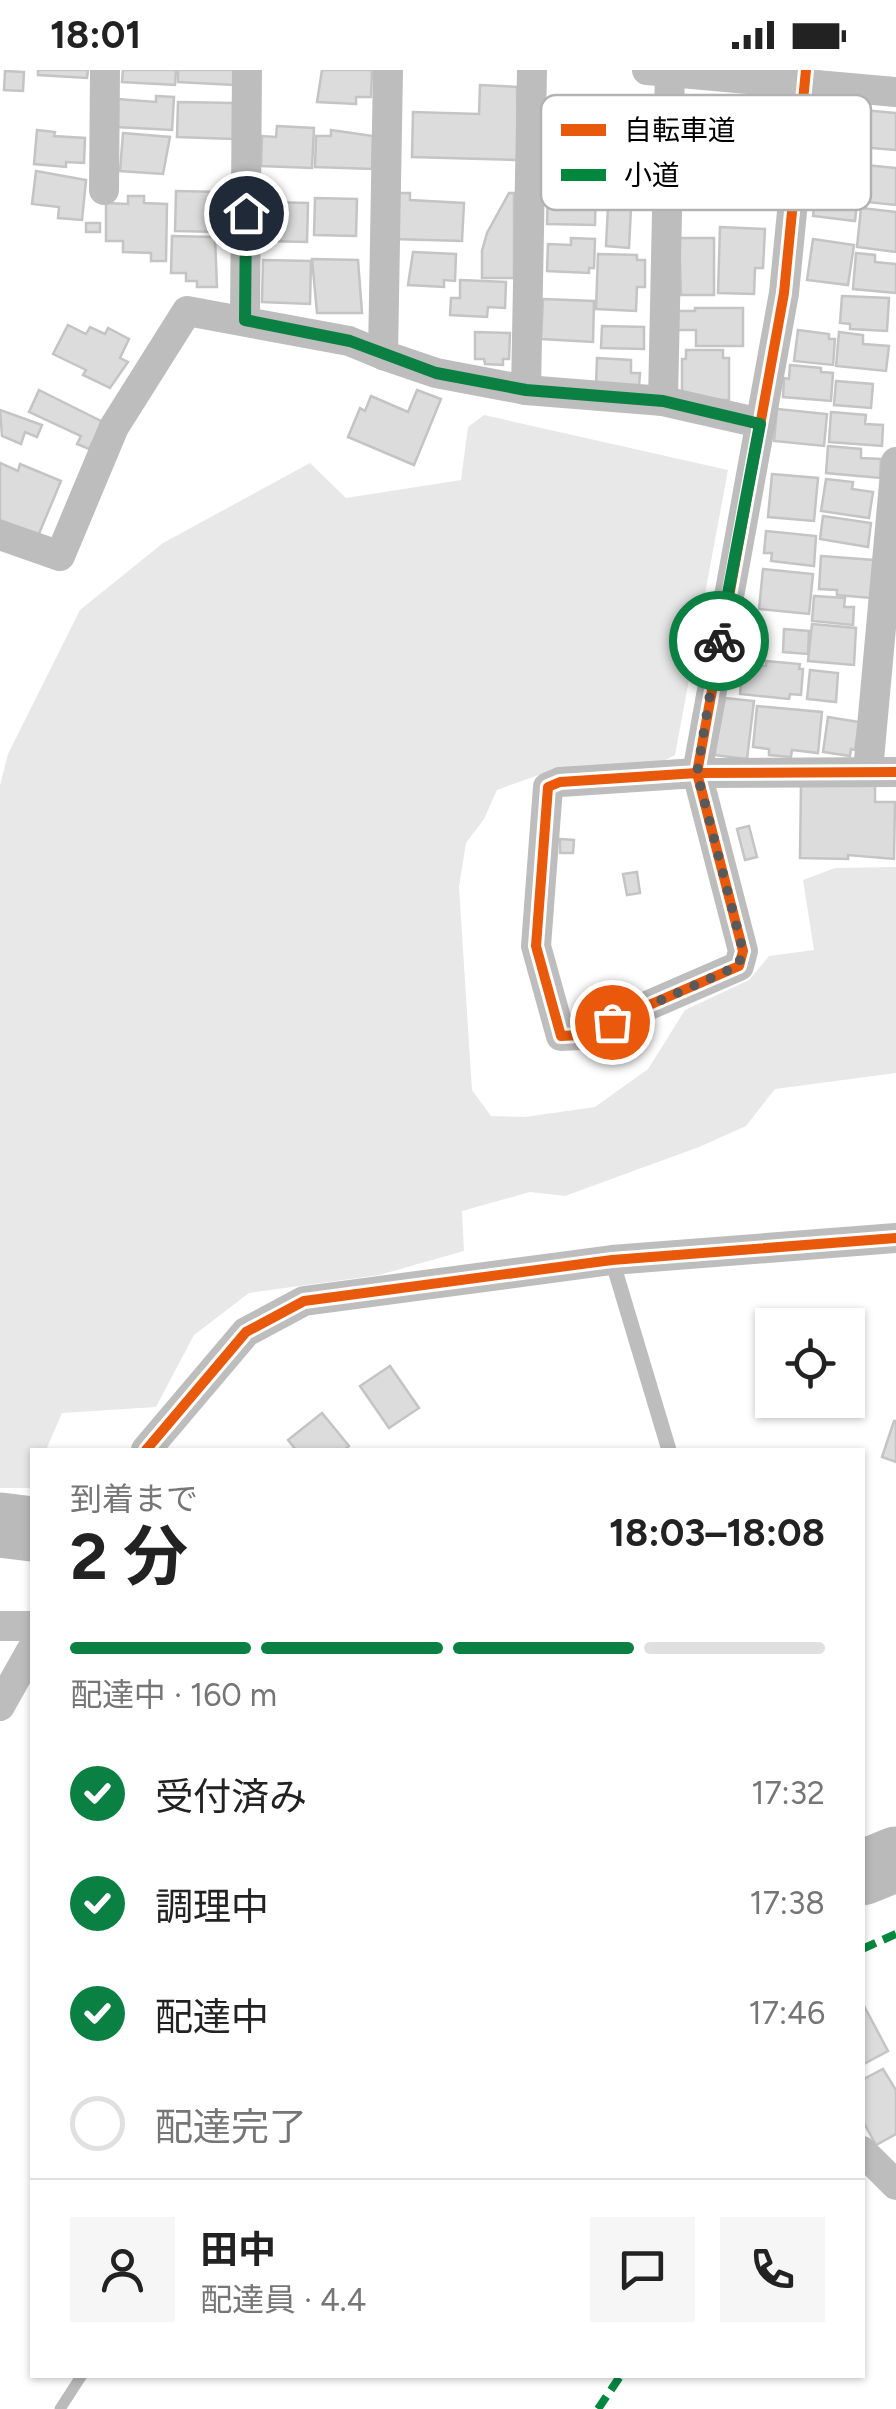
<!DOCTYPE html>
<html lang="ja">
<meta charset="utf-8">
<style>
body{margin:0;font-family:Figtree,"Noto Sans JP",sans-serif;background:#f6f6f6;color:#222;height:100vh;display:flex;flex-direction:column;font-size:38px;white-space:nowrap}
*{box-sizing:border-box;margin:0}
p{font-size:32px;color:#767676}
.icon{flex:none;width:55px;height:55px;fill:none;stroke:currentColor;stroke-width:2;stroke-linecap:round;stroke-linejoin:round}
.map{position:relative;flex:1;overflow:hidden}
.details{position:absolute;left:30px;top:1378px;width:835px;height:930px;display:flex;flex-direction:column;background:#fff;border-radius:0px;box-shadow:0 2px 8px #0004}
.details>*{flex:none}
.buttons{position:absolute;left:755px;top:1238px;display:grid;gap:20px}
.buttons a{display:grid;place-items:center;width:110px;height:110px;border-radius:0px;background:#fff;box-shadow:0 2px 8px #0004;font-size:50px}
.pin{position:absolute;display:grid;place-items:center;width:85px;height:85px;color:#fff;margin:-42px;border:5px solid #fff;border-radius:50%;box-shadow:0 2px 10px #0007}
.courier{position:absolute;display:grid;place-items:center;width:100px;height:100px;margin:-50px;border:8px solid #0b8043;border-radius:50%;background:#fff;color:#222;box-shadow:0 2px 12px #0007}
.overview em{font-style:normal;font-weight:700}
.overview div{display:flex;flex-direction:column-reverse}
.overview{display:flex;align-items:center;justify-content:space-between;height:170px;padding:0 40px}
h1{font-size:65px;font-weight:700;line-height:75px}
.bar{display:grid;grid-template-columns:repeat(4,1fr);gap:15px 10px;align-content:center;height:120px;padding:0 40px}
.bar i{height:12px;border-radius:8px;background:#e0e0e0}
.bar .current{background:#0b8043}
.bar p{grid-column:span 4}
.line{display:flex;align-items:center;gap:25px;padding:0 40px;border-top:2px solid #e0e0e0}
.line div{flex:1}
.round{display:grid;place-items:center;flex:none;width:105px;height:105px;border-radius:0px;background:#f6f6f6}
ol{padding:0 40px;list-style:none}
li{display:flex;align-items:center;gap:30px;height:110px}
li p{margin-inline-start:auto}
li .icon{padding:10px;border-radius:50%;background:#0b8043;color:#fff;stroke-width:4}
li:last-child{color:#767676}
li i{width:55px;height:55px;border:5px solid #e0e0e0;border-radius:50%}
.status{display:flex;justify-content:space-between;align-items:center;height:70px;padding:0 50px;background:#fff;direction:ltr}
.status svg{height:28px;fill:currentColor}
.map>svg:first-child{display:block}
.green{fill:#e8e8e8}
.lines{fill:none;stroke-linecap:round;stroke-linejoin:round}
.stream{stroke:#bababa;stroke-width:11}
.river{stroke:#bababa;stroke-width:65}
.building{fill:#dcdcdc;stroke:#c4c4c4;stroke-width:2.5}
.service{stroke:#bdbdbd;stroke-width:15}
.minor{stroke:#bdbdbd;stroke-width:30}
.quiet{stroke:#00873e;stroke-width:8;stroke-dasharray:15 8;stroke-linecap:butt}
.cycleway-casing{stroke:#fff;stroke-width:16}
.cycleway{stroke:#e8590c;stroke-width:10}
.done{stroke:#595959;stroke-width:10;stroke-dasharray:0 18}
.route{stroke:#0b8043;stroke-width:12}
.key{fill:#fff;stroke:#b2b2b2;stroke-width:2.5}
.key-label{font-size:28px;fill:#000}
</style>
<div class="status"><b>18:01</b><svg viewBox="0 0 49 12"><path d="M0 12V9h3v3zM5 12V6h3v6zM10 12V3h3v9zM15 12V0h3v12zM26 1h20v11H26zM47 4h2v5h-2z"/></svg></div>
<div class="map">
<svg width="896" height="2339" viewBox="0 0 896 2339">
<rect width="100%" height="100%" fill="#fff"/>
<path class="green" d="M 484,345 L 728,400 L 675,685 L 650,698 L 561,697 L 497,720 L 484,749 L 466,773 L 459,817 L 472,1020 L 491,1046 L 525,1047 L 595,1037 L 648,999 L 685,940 L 749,910 L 769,886 L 814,880 L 803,810 L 835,798 L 896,797 L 896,1003 L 775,1019 L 746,1056 L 699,1077 L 565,1126 L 530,1122 L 462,1141 L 464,1181 L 379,1205 L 249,1223 L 194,1265 L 156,1337 L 62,1343 L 46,1380 L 32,1380 L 30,1418 L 0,1418 L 0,715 L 8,684 L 80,540 L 163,473 L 310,393 L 346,428 L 461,410 L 468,357 Z"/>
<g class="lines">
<path class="stream" d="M 60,2339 L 82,2305"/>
<g class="river">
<path d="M 0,1455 L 32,1459"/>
<path d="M 862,1803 L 896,1789"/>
</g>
</g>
<g class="building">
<path d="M 38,0 L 88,0 L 87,8 L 38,5 Z"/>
<path d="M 123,0 L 176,0 L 175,15 L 122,12 Z"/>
<path d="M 178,0 L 235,0 L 234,15 L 178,12 Z"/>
<path d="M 322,0 L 372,0 L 371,27 L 356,27 L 356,34 L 317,32 Z"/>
<path d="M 5,1 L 24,2 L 23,21 L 4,20 Z"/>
<path d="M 480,15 L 517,17 L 518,90 L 412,87 L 413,42 L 479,44 Z"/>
<path d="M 156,26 L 174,27 L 172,60 L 116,57 L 118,29 L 156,32 Z"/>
<path d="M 178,32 L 233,33 L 233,69 L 177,67 Z"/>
<path d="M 851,39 L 896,43 L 896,80 L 848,76 Z"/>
<path d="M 277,56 L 314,58 L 312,98 L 261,96 L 262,66 L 276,67 Z"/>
<path d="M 37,60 L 55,62 L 54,66 L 85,68 L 84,93 L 66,92 L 66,97 L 34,94 Z"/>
<path d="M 331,60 L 373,66 L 372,99 L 315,97 L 316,66 L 331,66 Z"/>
<path d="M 123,63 L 170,67 L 163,104 L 120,101 Z"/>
<path d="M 819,94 L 861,99 L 855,151 L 813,146 Z"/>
<path d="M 865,95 L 896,98 L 896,135 L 867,132 L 869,113 L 863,112 Z"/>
<path d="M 36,101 L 86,110 L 82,150 L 58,148 L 59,137 L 32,134 Z"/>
<path d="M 577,111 L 596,112 L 595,155 L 547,154 L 548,117 L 577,117 Z"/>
<path d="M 609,117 L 632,118 L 629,178 L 606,176 Z"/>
<path d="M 176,121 L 226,122 L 225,162 L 175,161 Z"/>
<path d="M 395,123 L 410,123 L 410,130 L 464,133 L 462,171 L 393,169 Z"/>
<path d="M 509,123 L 514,123 L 514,208 L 482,208 L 482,181 L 487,163 Z"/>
<path d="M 128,126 L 144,126 L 144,133 L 167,134 L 166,191 L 151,191 L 151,183 L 123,182 L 123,171 L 106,171 L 106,133 L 128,134 Z"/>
<path d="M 315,128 L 357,129 L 356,166 L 314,165 Z"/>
<path d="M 265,132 L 308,133 L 307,172 L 265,171 Z"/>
<path d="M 861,138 L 896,142 L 896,182 L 857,177 Z"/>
<rect x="86" y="153" width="14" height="9"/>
<path d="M 720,157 L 765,159 L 763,198 L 755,198 L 754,224 L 718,223 Z"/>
<path d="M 172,166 L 215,167 L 217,217 L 197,217 L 197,211 L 186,211 L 186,203 L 171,203 Z"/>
<path d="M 571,168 L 595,169 L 594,198 L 589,198 L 589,203 L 547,201 L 548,174 L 571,175 Z"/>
<path d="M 679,168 L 714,168 L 714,225 L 681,225 Z"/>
<path d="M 813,169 L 854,175 L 848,215 L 807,210 Z"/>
<path d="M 413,182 L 456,184 L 455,211 L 444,210 L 444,217 L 408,215 Z"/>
<path d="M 856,183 L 875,185 L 875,192 L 896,194 L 896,223 L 853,219 Z"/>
<path d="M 598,184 L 637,185 L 637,190 L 645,190 L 645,217 L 637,217 L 636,241 L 596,239 Z"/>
<path d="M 312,189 L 358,190 L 362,243 L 317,243 Z"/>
<path d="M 263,190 L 311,191 L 310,234 L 262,232 Z"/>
<path d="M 460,210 L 506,212 L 505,238 L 488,237 L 487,247 L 450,245 L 451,228 L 460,228 Z"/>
<path d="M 842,226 L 889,228 L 887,261 L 850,259 L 850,254 L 840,253 Z"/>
<path d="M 543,229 L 594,231 L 593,272 L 541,269 Z"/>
<path d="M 695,238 L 743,238 L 743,276 L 696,276 L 696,260 L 677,260 L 677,241 L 695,241 Z"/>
<path d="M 68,255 L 86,264 L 90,257 L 105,264 L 108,258 L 129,269 L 120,288 L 128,292 L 110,318 L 83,305 L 86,300 L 53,284 Z"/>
<path d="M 602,256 L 644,257 L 644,279 L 601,278 Z"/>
<path d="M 798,260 L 829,264 L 829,269 L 835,269 L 833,295 L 794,291 Z"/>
<path d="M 475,262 L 510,263 L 509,289 L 503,289 L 503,295 L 485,294 L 484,289 L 475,289 Z"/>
<path d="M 839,262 L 863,265 L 863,274 L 889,276 L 886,301 L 836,296 Z"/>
<path d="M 686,280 L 723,280 L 723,288 L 729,288 L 729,330 L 697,330 L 682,325 L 682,289 L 686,289 Z"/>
<path d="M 597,288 L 631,290 L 631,303 L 640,303 L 639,317 L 596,316 Z"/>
<path d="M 790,295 L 821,298 L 821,302 L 833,303 L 831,331 L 783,327 L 784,308 L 789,309 Z"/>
<path d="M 836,311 L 873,314 L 871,338 L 834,335 Z"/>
<path d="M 39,320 L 103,352 L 89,379 L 77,374 L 81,366 L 29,342 Z"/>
<path d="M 417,320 L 441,329 L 414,395 L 348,367 L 360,338 L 365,341 L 371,326 L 408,342 Z"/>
<path d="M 777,339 L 827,344 L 824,376 L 774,371 Z"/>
<path d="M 0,340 L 42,355 L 37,367 L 25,362 L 21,374 L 2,366 Z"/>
<path d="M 831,342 L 866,345 L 865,354 L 883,355 L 882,376 L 829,372 Z"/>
<path d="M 828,376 L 861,379 L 861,388 L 881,389 L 880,408 L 826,403 Z"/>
<path d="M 0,393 L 18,401 L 20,394 L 61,411 L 38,466 L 0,450 Z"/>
<path d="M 772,404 L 818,408 L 814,451 L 768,447 Z"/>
<path d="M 826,409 L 853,412 L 852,419 L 873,422 L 869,448 L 821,441 Z"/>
<path d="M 823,446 L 871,453 L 868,477 L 820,469 Z"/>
<path d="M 766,461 L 816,466 L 814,496 L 771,491 L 772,483 L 764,483 Z"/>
<path d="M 821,486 L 874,490 L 871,528 L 837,525 L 837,520 L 819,519 Z"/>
<path d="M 763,499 L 813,504 L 809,544 L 759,539 Z"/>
<path d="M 814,526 L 845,528 L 844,537 L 854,537 L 853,555 L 812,551 Z"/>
<path d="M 812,554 L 856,558 L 854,595 L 808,591 Z"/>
<path d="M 784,559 L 809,561 L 808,584 L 783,582 Z"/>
<path d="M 766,591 L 800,594 L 799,599 L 803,599 L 801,625 L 790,624 L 789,629 L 740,624 L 743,594 L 766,596 Z"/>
<path d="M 810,600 L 838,603 L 836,632 L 807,629 Z"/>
<path d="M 725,628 L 754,631 L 747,689 L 714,685 Z"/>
<path d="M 757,636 L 822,642 L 818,683 L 792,680 L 791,687 L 769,685 L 769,679 L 753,677 Z"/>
<path d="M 828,647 L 859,652 L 855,680 L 851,679 L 850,686 L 823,682 Z"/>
<path d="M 801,714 L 875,715 L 875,732 L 895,732 L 894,789 L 848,785 L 848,789 L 800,788 Z"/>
<path d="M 749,756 L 757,787 L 745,790 L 737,759 Z"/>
<path d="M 560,769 L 574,770 L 573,783 L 560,783 Z"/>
<path d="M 637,802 L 640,823 L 627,825 L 623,804 Z"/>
<path d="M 390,1296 L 419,1338 L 389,1358 L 360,1316 Z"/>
<path d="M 322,1343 L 349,1376 L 344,1380 L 296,1380 L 288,1370 Z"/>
<path d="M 894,1351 L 896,1351 L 896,1392 L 882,1387 Z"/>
<path d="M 863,1934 L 888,1981 L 862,1995 L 862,1934 Z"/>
<path d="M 883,1999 L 896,2020 L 896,2064 L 876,2075 L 865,2055 L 862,2057 L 862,2010 Z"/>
</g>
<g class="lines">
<path class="service" d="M 612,1190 L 669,1380"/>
<g class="minor">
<path d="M 388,0 L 383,285 L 436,303 L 526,320 L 663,331 L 760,353"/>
<path d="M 647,0 L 896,22"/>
<path d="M 806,0 L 784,223 L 697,703 L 896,702"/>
<path d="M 104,120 L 105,0"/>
<path d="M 245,250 L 247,0"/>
<path d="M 526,320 L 532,0"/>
<path d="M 663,331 L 670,0"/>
<path d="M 0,465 L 60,486 L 114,357 L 187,241 L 349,271 L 383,285"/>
<path d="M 868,701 L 896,392"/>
<path d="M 697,703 L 743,881 L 739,896 L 580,965 L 561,966 L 536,876 L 548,717 L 560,712 Z"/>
<path d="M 146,1380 L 246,1262 L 304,1231 L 612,1190 L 896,1168"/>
<path d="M 0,1556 L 32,1556"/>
<path d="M 0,1636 L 32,1579"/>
<path d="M 862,2081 L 896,2115"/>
</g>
<g class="quiet">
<path d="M 862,1879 L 896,1864"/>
<path d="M 598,2339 L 621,2305"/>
</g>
<g class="cycleway-casing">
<g id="cycleway">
<path d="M 806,0 L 784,223 L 697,703 L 896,702"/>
<path d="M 697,703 L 743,881 L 739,896 L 580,965 L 561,966 L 536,876 L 548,717 L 560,712 Z"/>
<path d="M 146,1380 L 246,1262 L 304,1231 L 612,1190 L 896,1168"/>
</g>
</g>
<use href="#cycleway" class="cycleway"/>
</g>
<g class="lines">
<path class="done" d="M 612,952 L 738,896 L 743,881 L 697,703 L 719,571"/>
<path class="route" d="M 246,143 L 245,250 L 350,271 L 436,303 L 526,320 L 663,331 L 760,354 L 719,571"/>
</g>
<rect x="541" y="25" width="330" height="115" rx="15" class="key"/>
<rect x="561" y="54" width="45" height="12" fill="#e8590c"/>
<rect x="561" y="99" width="45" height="12" fill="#00873e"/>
<g class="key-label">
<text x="624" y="70">自転車道</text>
<text x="624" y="115">小道</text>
</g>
</svg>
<div class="buttons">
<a><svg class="icon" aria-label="locate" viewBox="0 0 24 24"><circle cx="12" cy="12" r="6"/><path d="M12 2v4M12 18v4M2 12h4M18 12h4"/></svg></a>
</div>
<div class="pin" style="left:612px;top:952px;background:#ea580c"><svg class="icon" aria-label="bag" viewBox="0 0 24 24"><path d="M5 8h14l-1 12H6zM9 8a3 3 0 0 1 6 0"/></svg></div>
<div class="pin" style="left:246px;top:143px;background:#1f2937"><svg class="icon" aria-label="home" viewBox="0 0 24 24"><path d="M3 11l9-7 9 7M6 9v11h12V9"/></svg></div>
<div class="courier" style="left:719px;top:571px"><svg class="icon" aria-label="bike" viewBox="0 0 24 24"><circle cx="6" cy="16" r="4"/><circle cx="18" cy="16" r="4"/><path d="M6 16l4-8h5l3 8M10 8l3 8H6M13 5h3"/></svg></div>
<section class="details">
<div class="overview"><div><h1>2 分</h1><p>到着まで</p></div><em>18:03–18:08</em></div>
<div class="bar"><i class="current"></i><i class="current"></i><i class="current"></i><i></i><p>配達中 · 160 m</p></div>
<ol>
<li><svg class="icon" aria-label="check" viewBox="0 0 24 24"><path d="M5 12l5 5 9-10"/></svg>受付済み<p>17:32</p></li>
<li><svg class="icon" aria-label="check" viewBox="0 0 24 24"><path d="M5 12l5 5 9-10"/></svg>調理中<p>17:38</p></li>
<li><svg class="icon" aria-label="check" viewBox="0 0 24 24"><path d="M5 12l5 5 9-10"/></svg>配達中<p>17:46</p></li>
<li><i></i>配達完了</li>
</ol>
<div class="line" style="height:180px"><a class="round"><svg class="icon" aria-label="person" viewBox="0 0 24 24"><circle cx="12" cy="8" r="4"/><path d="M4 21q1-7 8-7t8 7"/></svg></a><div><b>田中</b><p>配達員 · 4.4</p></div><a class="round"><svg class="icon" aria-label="chat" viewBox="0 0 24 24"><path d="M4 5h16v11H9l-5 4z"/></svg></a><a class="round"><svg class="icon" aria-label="phone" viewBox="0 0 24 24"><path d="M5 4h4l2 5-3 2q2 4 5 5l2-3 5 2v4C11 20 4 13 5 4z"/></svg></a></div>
</section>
</div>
